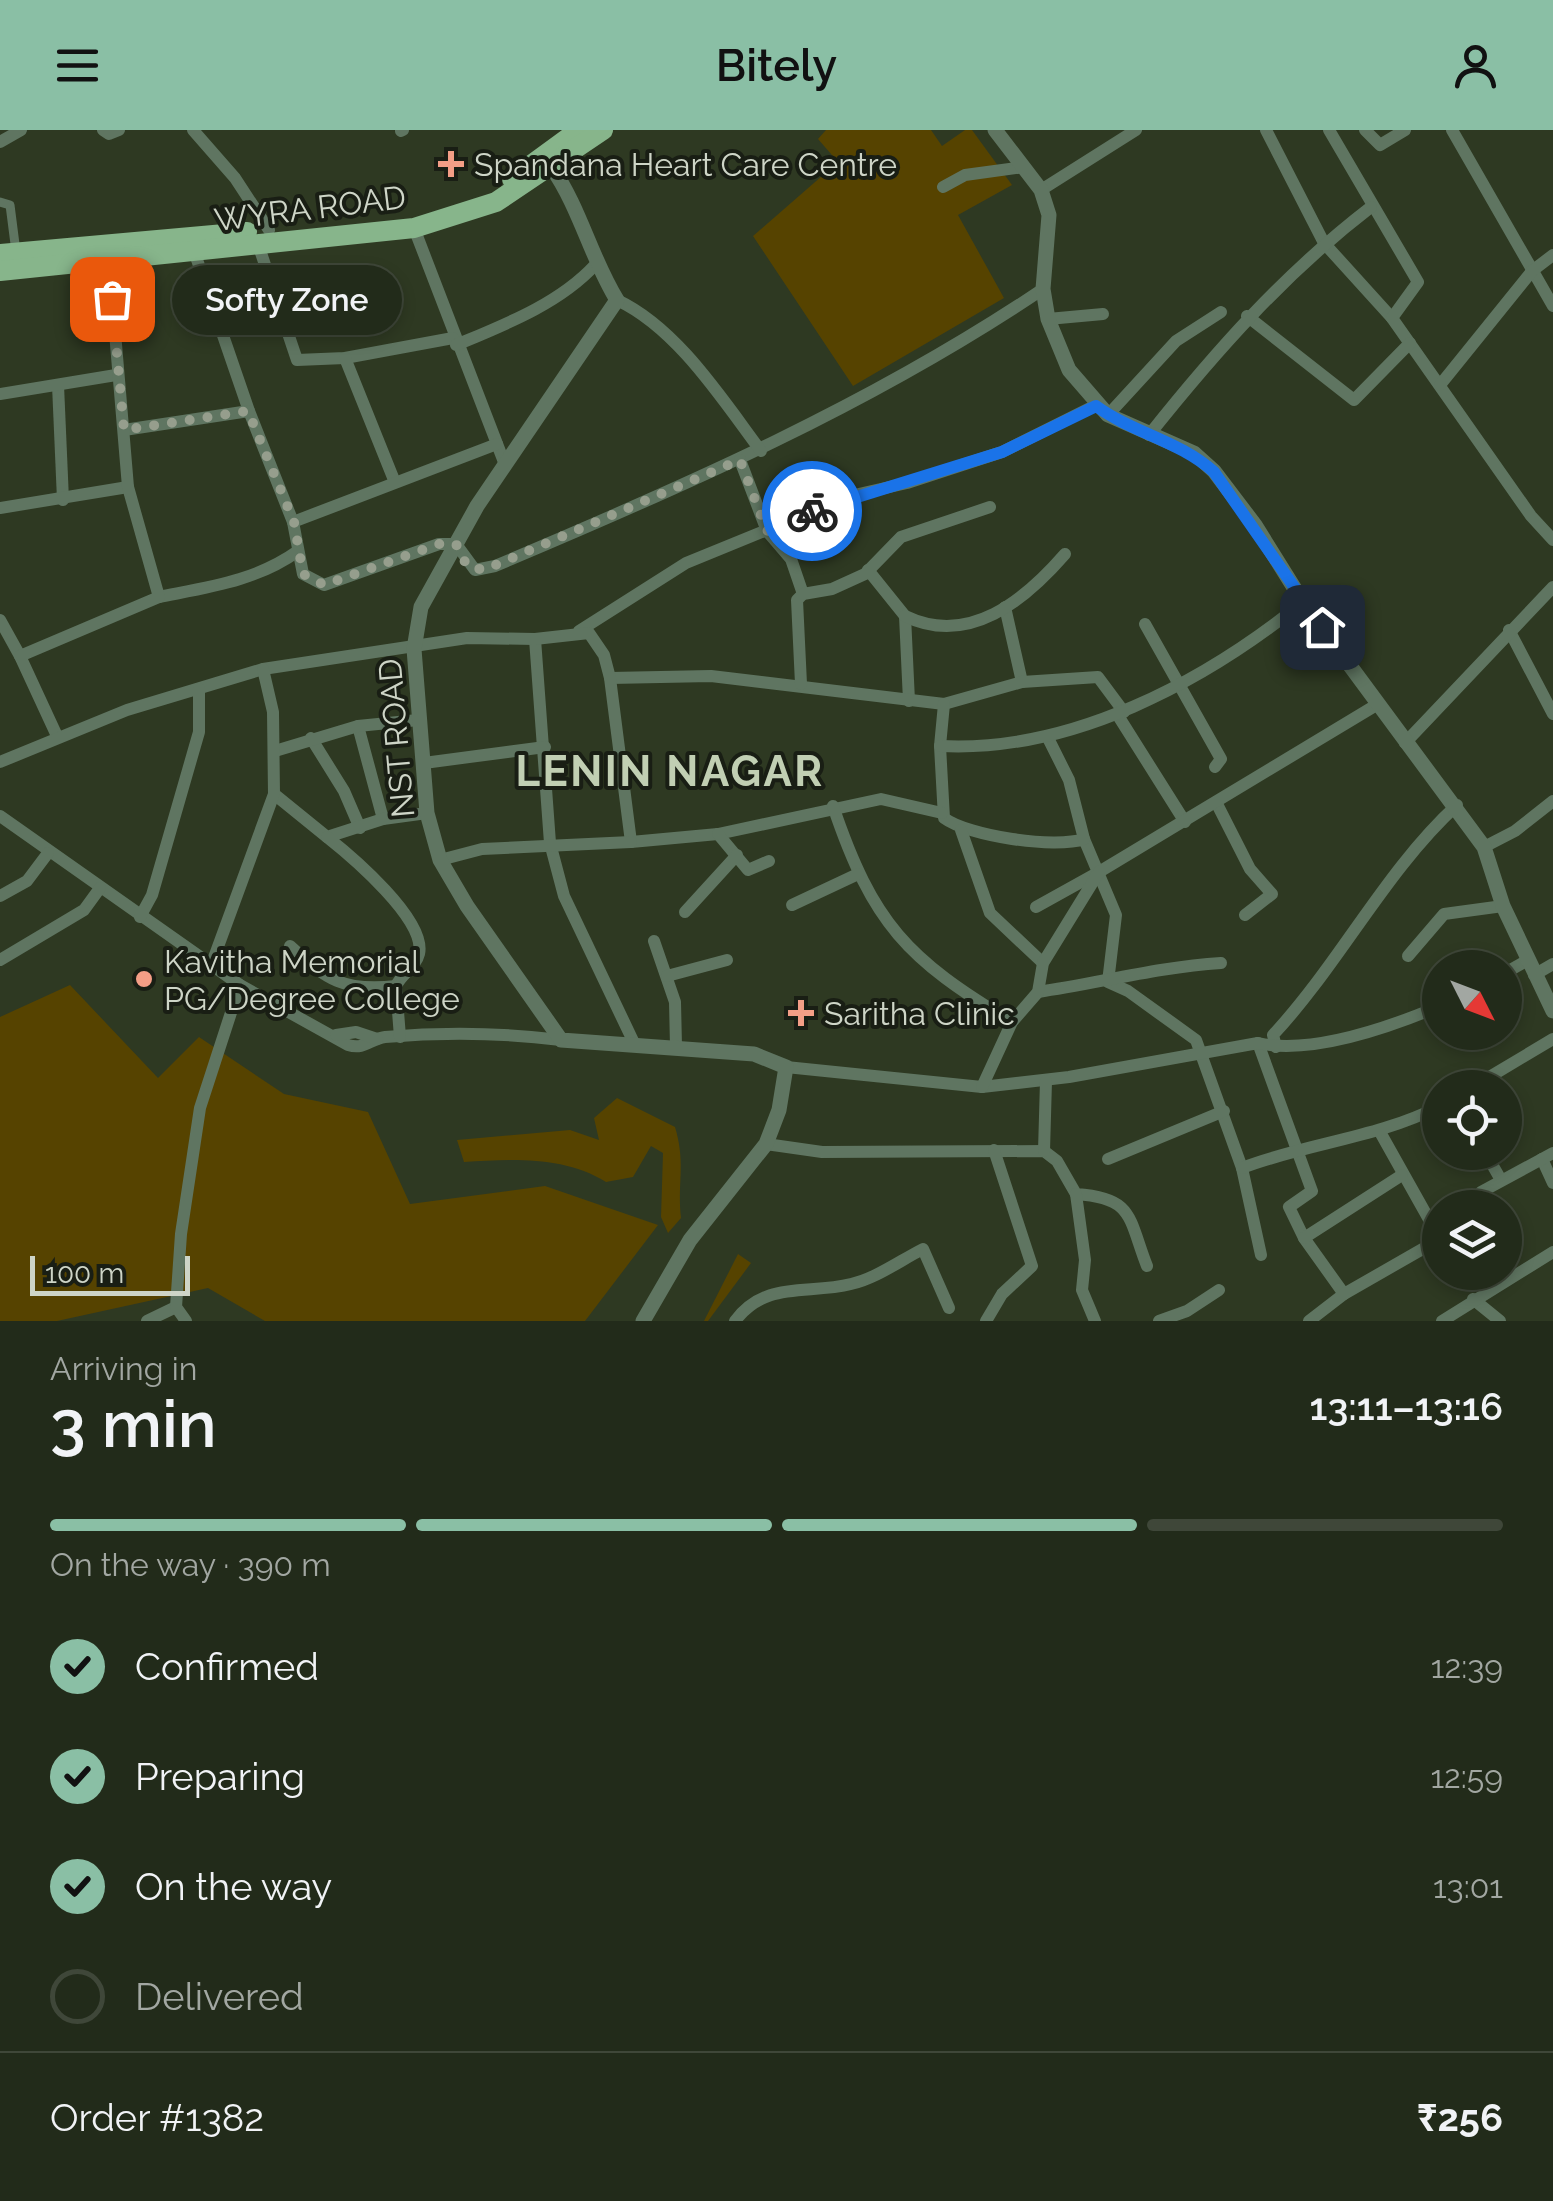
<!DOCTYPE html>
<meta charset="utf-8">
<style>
body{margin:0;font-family:Raleway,sans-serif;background:#2e3727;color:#f1f3f6;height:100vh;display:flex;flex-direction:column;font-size:38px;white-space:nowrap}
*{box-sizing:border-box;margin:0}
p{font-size:32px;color:#a2a7a2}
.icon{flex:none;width:55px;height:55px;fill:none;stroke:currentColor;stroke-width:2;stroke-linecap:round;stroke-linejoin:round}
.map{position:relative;height:1191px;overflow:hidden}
.details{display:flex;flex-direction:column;background:#222b1a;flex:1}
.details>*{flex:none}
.needle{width:65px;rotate:132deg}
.tools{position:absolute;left:1422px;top:820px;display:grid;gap:20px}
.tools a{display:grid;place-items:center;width:100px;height:100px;border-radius:50%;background:#222b1a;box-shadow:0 5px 15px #0003,0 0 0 2px #3f4739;font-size:50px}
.scale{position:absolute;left:30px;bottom:25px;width:160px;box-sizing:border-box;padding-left:10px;border:5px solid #ced5c7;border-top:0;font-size:28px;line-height:35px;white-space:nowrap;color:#ced5c7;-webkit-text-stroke:8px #191e14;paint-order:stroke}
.pin{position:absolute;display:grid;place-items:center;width:85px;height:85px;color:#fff;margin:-42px;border-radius:20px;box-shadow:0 5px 15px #0006}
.courier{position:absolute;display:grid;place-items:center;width:100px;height:100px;margin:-50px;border:8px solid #1a73e8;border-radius:50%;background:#fff;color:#222;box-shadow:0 2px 12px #0007}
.bubble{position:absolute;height:70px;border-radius:35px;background:#222b1a;box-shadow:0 5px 15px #0003,0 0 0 2px #3f4739;font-size:32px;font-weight:600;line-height:70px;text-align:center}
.head em{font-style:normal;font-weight:600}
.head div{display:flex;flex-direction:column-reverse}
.head{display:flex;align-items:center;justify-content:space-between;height:170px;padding:0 50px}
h1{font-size:65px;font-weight:600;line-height:75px}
.bar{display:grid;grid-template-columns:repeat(4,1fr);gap:15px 10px;align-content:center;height:120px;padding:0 50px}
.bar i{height:12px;border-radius:8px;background:#3f4739}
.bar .on{background:#8abfa5}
.bar p{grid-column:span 4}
.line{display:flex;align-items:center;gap:25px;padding:0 50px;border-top:2px solid #3f4739}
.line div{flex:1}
ol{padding:0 50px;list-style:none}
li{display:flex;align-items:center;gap:30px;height:110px}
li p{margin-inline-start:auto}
li .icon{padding:10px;border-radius:50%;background:#8abfa5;color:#111;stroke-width:4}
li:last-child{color:#a2a7a2}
li i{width:55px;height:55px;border:5px solid #3f4739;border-radius:50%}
header{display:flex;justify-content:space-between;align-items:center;height:130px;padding:0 50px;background:#8abfa5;color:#111;font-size:45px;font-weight:600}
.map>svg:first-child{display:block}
.green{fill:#564300}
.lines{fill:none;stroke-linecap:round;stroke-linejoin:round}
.pedestrian{stroke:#5f7561;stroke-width:9}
.minor{stroke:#5f7561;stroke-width:12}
.tertiary{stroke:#5f7561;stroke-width:15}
.primary{stroke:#87b58b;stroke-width:20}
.done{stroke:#969e8d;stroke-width:10;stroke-dasharray:0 18}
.route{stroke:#1a73e8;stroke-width:12}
.poi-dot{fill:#f49e86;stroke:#191e14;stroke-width:4}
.labels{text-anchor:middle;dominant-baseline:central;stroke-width:8;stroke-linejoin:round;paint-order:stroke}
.poi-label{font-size:32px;fill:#ced5c7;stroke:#191e14;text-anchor:start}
.street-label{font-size:32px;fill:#ced5c7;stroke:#191e14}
.district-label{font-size:42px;font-weight:bold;letter-spacing:2.5px;fill:#c1cfb3;stroke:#191e14}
</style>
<header><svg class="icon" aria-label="menu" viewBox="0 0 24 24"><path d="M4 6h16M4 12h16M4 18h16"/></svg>Bitely<svg class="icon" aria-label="person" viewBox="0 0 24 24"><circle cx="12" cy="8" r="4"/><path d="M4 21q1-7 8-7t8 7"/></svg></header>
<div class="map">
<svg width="1553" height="1191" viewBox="0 0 1553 1191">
<rect width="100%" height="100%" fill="#2e3922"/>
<g class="green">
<path d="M 826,0 L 931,0 L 942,16 L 965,0 L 972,0 L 1012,55 L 958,85 L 1004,168 L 853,256 L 753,106 L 838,32 L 818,9 Z"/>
<path d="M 70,855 L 158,948 L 199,907 L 284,964 L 368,982 L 410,1074 L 545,1056 L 658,1095 L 585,1191 L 265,1191 L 208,1158 L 57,1191 L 0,1191 L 0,887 Z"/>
<path d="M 617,968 L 675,997 C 686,1033 677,1053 681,1088 L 668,1103 L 661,1087 L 663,1023 L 651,1016 L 633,1047 L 606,1052 C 564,1026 512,1029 464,1032 L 457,1010 L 570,1000 L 599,1010 L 594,988 Z"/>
<path d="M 738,1124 L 751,1133 L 708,1191 L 704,1191 Z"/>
</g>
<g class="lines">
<path class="pedestrian" d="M 0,72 L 10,75 L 16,122"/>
<g class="minor">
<path d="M 103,0 L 109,4 L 119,0"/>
<path d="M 193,0 L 235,48 L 269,100"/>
<path d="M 1266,0 L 1324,113 L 1392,188"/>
<path d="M 1329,0 L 1418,152 L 1392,188 L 1531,386 L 1553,410"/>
<path d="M 1365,0 L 1380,15 L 1405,0"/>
<path d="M 1452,0 L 1553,176"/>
<path d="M 401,1 L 403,0"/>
<path d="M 0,12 L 21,0"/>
<path d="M 943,57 L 965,45 L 1024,37"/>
<path d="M 1041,60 L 1136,0"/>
<path d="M 414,98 L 504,332"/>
<path d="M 258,114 L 297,230 L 345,228 L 453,208"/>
<path d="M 194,121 L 249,281 L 293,392 L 303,444 L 324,455 L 439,414 L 456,414 L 475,440 L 495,436 C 685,356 872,274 1043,159"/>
<path d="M 617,170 C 677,198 722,269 761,321"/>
<path d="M 1247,186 L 1354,270 L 1410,213"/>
<path d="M 1048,189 L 1103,184"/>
<path d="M 456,215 C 504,195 559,174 595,135"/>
<path d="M 345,228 L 394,350"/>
<path d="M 58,255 L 63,370"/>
<path d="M 1440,255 L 1532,141 L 1553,125"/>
<path d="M 0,264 L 116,245"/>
<path d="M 1108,285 L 1176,211 L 1221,182"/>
<path d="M 124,300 L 249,281"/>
<path d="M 1149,305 C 1216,221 1285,143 1371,77"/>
<path d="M 740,330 L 767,401 L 791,429 L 803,464"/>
<path d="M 0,378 L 128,357"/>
<path d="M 293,392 L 497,314"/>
<path d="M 868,440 L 905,486 L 909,571"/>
<path d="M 159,467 C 209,457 256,451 298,421"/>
<path d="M 1005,477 L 1022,552"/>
<path d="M 905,486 C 969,517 1025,470 1065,424"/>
<path d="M 0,490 L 20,526"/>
<path d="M 1145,494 L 1221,629 L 1215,637"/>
<path d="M 1509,500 L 1553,584"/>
<path d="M 579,501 L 686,433 L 850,366 L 907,353 L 1002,322 L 1096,275"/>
<path d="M 535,509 L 550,713 L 564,766 L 635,915"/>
<path d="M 610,548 L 711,546 L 944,574 L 1022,552 L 1098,547 L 1124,582"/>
<path d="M 801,554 L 797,470 L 803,464 L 832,459 L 865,444 L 901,407 L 990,377"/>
<path d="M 944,574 L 940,616 L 944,688 C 968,706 1055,719 1084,709 L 1116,785 L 1108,852 L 1128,861 L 1196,910 L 1242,1038 L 1261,1125"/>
<path d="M 1117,584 L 1185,692"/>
<path d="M 358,596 L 383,689"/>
<path d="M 57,606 L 20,526 L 159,467 L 128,357 L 109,131"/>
<path d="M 1047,606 L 1069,650 L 1084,709"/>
<path d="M 311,608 L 344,661 L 360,698"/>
<path d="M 1405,613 L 1553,457"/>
<path d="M 940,616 C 1071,623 1204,552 1303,472"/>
<path d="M 275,621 L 358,596 L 418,590"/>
<path d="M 0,632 L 127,580 L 263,539 L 467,508 L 535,509 L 589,503 L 604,525 L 610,548 L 631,712 L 718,704 L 881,669 L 942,683"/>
<path d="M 424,633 L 545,617"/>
<path d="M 274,664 L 327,707 L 383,689 L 427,683"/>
<path d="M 1216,672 L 1250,739 L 1272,764 L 1245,785"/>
<path d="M 833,676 C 873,794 907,829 1012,892"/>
<path d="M 0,686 L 240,855 L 348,915 C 365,920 370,909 385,907 C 443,902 505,903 561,910"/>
<path d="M 961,700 L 990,783 L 1043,833"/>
<path d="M 718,704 L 748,740 L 769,731"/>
<path d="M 327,707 C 351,726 427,790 419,824 C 416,837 401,844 396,856 L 400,907"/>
<path d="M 1484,717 L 1515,701 L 1553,671"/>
<path d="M 440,730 L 482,719 L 631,712"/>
<path d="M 0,766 L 27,751 L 48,723"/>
<path d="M 792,775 L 858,744"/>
<path d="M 1036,777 L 1099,742"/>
<path d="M 685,782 L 737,725"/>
<path d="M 140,787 L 152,765 L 199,602 L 199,559"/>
<path d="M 654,811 L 675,872 L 676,916"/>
<path d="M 290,816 C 327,850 344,862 396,856"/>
<path d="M 1408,826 L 1444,784 L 1503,776"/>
<path d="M 0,830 L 84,780 L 100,758"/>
<path d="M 212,833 L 274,664 L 273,582 L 263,539"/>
<path d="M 1505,843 L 1528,830"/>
<path d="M 1534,845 L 1553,834"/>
<path d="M 667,846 L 727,830"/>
<path d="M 1038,862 C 1099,853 1159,837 1221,833"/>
<path d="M 336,905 L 356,902 L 377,909"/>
<path d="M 1258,913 L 1312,1061 L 1289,1077 L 1304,1108 L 1344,1164"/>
<path d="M 1276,917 L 1273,905 C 1340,833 1385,741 1457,675"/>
<path d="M 786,937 L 982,957 L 1069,947 L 1258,913 C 1312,925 1390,897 1440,876"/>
<path d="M 982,957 L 1012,892 L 1038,862 L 1043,833 L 1099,742 L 1378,574"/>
<path d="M 1471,958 L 1553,909"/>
<path d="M 1380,1002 L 1440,1109"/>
<path d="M 766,1014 L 822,1022 L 1044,1021 L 1057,1031 L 1076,1064 C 1134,1068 1128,1087 1147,1136"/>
<path d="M 1044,1021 L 1046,951"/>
<path d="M 1485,1022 L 1501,1050"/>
<path d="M 1108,1029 L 1224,981"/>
<path d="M 1542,1029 L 1553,1053"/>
<path d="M 1242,1038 C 1307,1013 1378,1008 1440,976"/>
<path d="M 1076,1064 L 1085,1130 L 1082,1160 L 1095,1191"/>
<path d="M 1468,1078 L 1481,1062 L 1553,1023"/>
<path d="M 1304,1108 L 1402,1045"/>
<path d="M 1473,1169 L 1500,1191"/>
<path d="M 147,1191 L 176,1177"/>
<path d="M 186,1191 L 176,1177 L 181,1104 L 200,978 L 240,855"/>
<path d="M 735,1191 C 766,1150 807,1165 851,1154 C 875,1149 901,1130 923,1119 L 949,1178"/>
<path d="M 986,1191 L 1002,1164 L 1032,1136 L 994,1020"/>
<path d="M 1159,1191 L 1187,1181 L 1219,1160"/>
<path d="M 1309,1191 L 1344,1164 L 1440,1109"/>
<path d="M 1442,1191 L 1553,1122"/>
</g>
<g class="tertiary">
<path d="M 995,0 L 1041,60 L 1049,85 L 1043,159 L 1048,189 L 1069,240 L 1108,285 L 1194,323 L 1214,341 L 1255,395 L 1303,472 L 1484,717 L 1503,776 L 1553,881"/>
<path d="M 552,38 C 580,78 591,128 617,170 L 477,376 L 421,477 L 414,519 L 427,683 L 440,730 L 467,776 L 561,910 L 754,924 L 786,937 L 779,980 L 766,1014 L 690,1110 L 643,1191"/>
</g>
<g class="primary">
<path d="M 512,49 L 579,0"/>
<path d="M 0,124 L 247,102"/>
<path d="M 0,141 L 414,98 L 496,72 L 603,0"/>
</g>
</g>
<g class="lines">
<path class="done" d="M 112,169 L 124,300 L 248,281 L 294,392 L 303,444 L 324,455 L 439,414 L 456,414 L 467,436 L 484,440 L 740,330 L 767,401 L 812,381"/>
<path class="route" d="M 812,381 L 1002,322 L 1096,276 C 1133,303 1180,311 1214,342 L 1322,497"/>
</g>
<g class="poi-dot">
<path d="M446 19h10v10h10v10h-10v10h-10v-10h-10v-10h10z"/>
<circle cx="144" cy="849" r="10"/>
<path d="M796 868h10v10h10v10h-10v10h-10v-10h-10v-10h10z"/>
</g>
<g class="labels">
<g class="poi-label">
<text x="474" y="34">Spandana Heart Care Centre</text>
<text x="164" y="831">Kavitha Memorial<tspan x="164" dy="37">PG/Degree College</tspan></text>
<text x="824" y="883">Saritha Clinic</text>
</g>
<g class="street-label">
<text transform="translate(310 78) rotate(-7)">WYRA ROAD</text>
<text transform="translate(396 608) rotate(-95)">NST ROAD</text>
</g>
<g class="district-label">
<text x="670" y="641">LENIN NAGAR</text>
</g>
</g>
</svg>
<div class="tools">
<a><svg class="needle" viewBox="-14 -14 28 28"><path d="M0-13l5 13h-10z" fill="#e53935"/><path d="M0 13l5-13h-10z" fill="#a2a7a2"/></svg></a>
<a><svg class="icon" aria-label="locate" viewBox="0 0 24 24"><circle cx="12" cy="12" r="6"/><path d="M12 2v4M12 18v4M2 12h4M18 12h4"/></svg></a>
<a><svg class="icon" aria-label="layers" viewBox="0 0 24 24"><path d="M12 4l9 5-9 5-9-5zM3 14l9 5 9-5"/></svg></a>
</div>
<div class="scale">100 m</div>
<div class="pin" style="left:112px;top:169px;background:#ea580c"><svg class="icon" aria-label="bag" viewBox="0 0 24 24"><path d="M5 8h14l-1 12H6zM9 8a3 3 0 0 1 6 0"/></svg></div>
<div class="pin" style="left:1322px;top:497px;background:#1f2937"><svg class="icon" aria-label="home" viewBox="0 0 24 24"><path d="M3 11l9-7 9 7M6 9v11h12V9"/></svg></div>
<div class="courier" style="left:812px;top:381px"><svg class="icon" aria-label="bike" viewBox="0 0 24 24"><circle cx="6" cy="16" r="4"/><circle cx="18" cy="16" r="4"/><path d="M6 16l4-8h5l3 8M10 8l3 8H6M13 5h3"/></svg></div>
<div class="bubble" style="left:172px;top:135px;width:230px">Softy Zone</div>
</div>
<section class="details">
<div class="head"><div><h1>3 min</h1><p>Arriving in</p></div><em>13:11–13:16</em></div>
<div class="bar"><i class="on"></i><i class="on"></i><i class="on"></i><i></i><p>On the way · 390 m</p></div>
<ol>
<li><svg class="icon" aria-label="check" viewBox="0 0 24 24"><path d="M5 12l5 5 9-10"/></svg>Confirmed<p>12:39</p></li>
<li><svg class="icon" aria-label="check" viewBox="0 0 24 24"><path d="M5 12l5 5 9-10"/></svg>Preparing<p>12:59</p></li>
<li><svg class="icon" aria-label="check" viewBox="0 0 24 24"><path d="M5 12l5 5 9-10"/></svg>On the way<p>13:01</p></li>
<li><i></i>Delivered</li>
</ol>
<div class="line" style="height:130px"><div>Order #1382</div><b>₹256</b></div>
</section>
